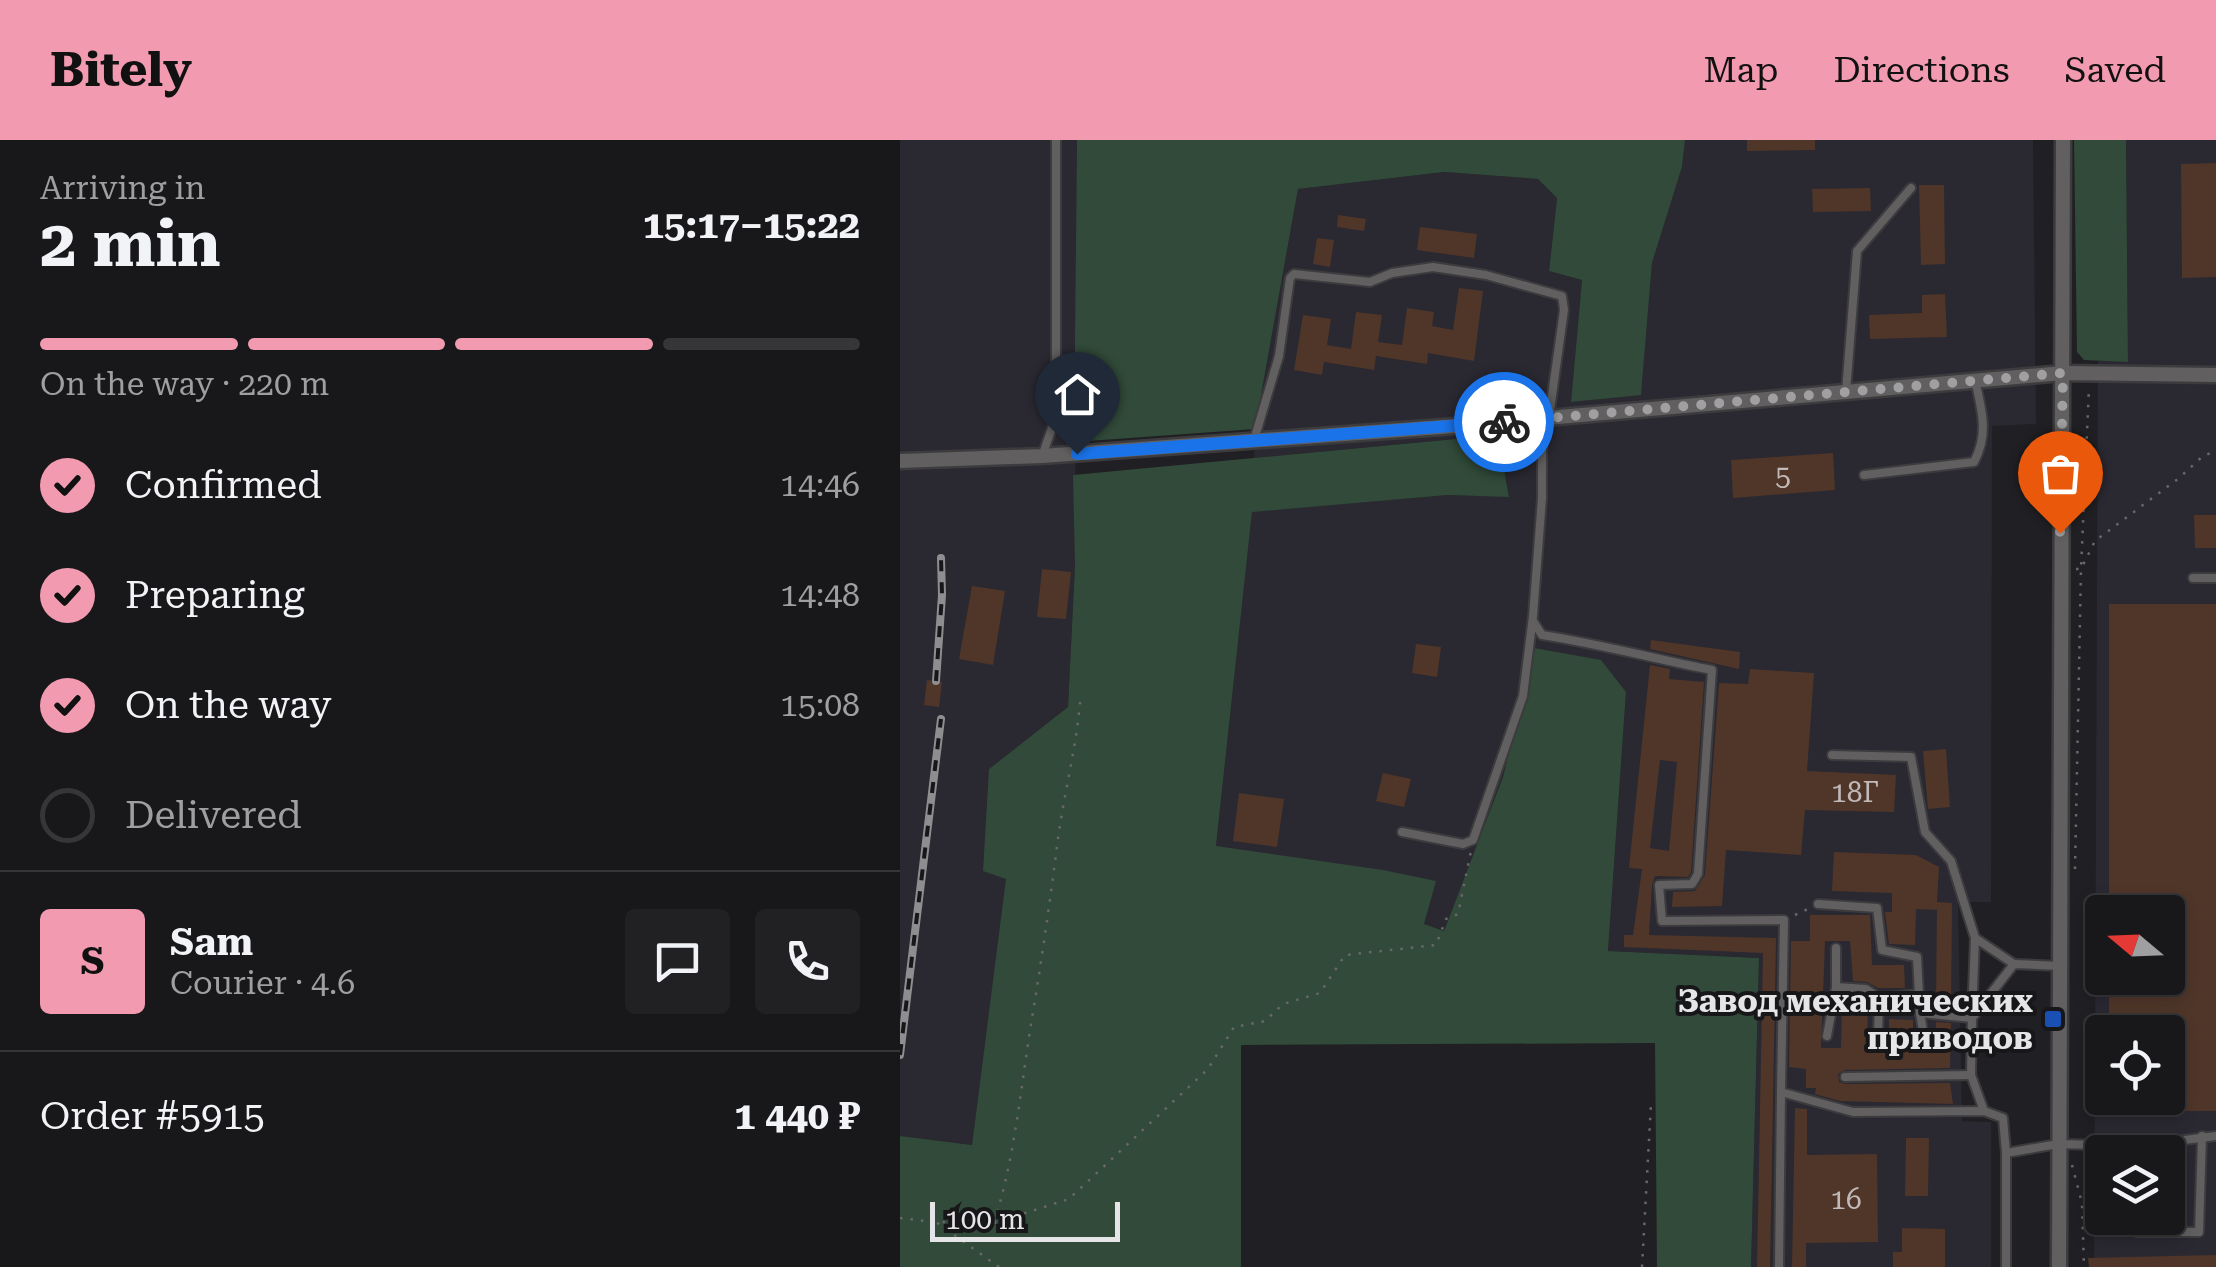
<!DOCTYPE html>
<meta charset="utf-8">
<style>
body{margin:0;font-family:"Roboto Serif",serif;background:#212023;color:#f1f3f6;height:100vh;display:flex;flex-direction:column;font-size:38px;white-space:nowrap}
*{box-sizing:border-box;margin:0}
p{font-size:32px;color:#9f9fa2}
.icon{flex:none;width:55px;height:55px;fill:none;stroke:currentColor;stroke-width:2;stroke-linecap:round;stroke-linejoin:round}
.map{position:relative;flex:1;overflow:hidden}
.details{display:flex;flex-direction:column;background:#18171a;width:900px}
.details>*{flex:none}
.needle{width:65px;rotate:289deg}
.tools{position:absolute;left:1185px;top:755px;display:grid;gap:20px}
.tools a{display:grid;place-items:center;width:100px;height:100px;border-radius:10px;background:#18171a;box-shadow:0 5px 15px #0003,0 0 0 2px #363639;font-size:50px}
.scale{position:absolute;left:30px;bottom:25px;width:190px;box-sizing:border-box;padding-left:10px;border:5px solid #e5e5e7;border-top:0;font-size:28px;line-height:35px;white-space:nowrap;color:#e5e5e7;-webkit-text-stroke:8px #171619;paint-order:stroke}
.pin{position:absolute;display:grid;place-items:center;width:85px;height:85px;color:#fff;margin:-102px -42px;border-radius:50% 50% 50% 0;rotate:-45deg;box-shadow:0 0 10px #0007}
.pin .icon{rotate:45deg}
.courier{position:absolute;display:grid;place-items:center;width:100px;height:100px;margin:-50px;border:8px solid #1a73e8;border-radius:50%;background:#fff;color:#222;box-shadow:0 2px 12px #0007}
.headline em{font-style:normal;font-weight:700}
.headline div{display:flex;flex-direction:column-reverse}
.headline{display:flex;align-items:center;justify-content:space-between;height:170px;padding:0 40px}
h1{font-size:65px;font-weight:700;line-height:75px}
.bar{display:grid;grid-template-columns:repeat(4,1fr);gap:15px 10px;align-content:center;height:120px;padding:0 40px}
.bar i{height:12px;border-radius:8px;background:#363639}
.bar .active{background:#f29ab0}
.bar p{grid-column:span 4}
.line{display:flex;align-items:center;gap:25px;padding:0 40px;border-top:2px solid #363639}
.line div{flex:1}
.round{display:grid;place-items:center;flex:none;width:105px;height:105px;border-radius:10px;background:#212023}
ol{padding:0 40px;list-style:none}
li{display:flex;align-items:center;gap:30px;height:110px}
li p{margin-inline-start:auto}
li .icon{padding:10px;border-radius:50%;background:#f29ab0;color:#111;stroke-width:4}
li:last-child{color:#9f9fa2}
li i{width:55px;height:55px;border:5px solid #363639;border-radius:50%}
header{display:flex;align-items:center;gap:60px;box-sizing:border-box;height:140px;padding:0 50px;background:#f29ab0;color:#111}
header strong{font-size:48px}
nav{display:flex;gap:55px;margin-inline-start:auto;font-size:35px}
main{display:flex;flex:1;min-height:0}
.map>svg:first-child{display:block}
.built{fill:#2a2831;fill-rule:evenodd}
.green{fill:#314a39}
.building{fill:#4f3629;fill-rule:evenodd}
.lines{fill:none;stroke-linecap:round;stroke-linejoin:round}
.service-casing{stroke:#3c3b3e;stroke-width:12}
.minor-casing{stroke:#3c3b3e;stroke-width:19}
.path{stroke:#68686b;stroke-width:2.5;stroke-dasharray:2.5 8;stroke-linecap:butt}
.service{stroke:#615f5f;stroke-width:8}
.minor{stroke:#615f5f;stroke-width:14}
.rail-casing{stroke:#8e8d90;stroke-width:8}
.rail{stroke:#171619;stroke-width:4;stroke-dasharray:11;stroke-linecap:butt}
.done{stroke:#a0a0a2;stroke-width:10;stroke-dasharray:0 18}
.route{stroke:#1a73e8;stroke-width:12}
.transit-dot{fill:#1a4fb4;stroke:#171619;stroke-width:4}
.labels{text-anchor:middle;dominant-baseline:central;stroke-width:8;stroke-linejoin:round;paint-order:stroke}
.number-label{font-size:28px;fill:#c0b9b8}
.poi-label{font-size:32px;font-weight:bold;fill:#e5e5e7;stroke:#171619;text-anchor:end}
</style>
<header>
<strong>Bitely</strong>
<nav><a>Map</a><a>Directions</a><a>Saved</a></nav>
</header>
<main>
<section class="details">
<div class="headline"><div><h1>2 min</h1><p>Arriving in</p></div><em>15:17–15:22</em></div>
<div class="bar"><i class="active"></i><i class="active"></i><i class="active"></i><i></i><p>On the way · 220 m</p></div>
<ol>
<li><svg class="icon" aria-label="check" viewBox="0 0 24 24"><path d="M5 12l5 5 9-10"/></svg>Confirmed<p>14:46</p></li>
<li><svg class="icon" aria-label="check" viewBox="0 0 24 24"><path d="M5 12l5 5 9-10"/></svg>Preparing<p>14:48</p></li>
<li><svg class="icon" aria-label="check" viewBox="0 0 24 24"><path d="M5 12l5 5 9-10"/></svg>On the way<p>15:08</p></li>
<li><i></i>Delivered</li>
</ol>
<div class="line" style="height:180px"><b class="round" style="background:#f29ab0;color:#111">S</b><div><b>Sam</b><p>Courier · 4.6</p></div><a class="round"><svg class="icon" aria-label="chat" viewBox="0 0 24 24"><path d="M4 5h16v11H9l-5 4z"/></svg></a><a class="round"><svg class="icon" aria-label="phone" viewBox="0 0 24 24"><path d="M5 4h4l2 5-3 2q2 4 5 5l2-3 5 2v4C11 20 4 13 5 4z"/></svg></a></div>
<div class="line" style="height:130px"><div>Order #5915</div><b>1 440 ₽</b></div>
</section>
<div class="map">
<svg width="1316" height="1127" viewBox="0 0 1316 1127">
<rect width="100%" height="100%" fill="#201f23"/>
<g class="built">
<path d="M 0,0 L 177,0 L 175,425 L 168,567 L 89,629 L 107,738 L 72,1005 L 0,996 Z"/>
<path d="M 785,0 L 1133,0 L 1136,284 L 1092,286 L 1091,762 L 1058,762 L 1062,981 L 1091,982 L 1091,1127 L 851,1127 L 859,818 L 708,811 L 726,553 L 634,509 L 603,637 L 544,791 L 524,784 L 535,741 L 316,707 L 352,371 L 548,355 L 609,356 L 598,295 L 354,318 L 355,289 L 398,49 L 544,32 L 638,39 L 657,58 L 649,131 L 682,140 L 671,262 L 741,254 L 752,123 L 782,27 Z"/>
<path d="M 1226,0 L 1316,0 L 1316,1127 L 1194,1127 L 1198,221 L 1228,221 ZM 1202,772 L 1268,772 L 1268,838 L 1202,838 ZM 1202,892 L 1268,892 L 1268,958 L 1202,958 ZM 1202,1012 L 1268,1012 L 1268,1078 L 1202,1078 Z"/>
</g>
<g class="green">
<path d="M 177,0 L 785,0 L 782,27 L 752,123 L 741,255 L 671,262 L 682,140 L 649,131 L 657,58 L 638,39 L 544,32 L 398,49 L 355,289 L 174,302 Z"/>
<path d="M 1174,0 L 1226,0 L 1228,222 L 1184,220 L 1177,212 Z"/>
<path d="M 598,295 L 609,357 L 548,355 L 352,372 L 316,706 L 483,730 L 536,741 L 524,784 L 544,791 L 603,637 L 634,508 L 701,520 L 726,552 L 708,811 L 859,818 L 851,1127 L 757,1127 L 755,903 L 341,905 L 341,1127 L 0,1127 L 0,996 L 72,1005 L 106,739 L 83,731 L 89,629 L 168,567 L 175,425 L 173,335 Z"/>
</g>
<g class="building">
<path d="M 847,0 L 915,0 L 915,10 L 847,11 Z"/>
<path d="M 1316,23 L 1316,137 L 1282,138 L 1281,24 Z"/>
<path d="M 1019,45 L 1044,45 L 1045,124 L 1021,125 Z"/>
<path d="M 970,48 L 971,71 L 913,72 L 912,49 Z"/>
<path d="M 438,75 L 466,79 L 464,91 L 437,87 Z"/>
<path d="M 520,87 L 577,94 L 574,118 L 517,110 Z"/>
<path d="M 417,98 L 434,100 L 430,127 L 413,124 Z"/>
<path d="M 559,148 L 583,151 L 574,221 L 528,213 L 527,224 L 476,216 L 474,230 L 424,222 L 422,235 L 394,230 L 403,175 L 431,179 L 427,205 L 451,209 L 456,172 L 482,175 L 478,202 L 502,205 L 507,168 L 534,172 L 532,186 L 553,190 Z"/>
<path d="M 1045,154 L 1047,197 L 970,199 L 969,175 L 1022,173 L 1022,155 Z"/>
<path d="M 933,313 L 935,350 L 833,358 L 831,320 Z"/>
<path d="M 1294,375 L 1316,375 L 1316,408 L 1295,408 Z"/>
<path d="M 142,429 L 171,432 L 166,479 L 137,477 Z"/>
<path d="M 72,446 L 105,451 L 93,525 L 59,519 Z"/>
<path d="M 1209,464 L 1316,464 L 1316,971 L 1209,971 L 1209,958 L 1268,958 L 1268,892 L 1209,892 L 1209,838 L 1268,838 L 1268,772 L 1209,772 Z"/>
<path d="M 751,500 L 840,512 L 839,529 L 750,509 Z"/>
<path d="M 516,504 L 541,507 L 537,537 L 512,533 Z"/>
<path d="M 750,525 L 770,529 L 769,539 L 804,542 L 791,732 L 788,737 L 755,736 L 752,745 L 749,795 L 876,798 L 870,1127 L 857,1127 L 863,813 L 724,807 L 724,795 L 733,795 L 742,729 L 729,728 ZM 760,620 L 777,622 L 769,711 L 750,708 Z"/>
<path d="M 850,529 L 914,533 L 907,631 L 996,635 L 994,672 L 905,670 L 901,715 L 826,710 L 822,766 L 772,767 L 773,752 L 795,751 L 805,735 L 819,543 L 848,544 Z"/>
<path d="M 27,540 L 42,542 L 39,567 L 24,565 Z"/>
<path d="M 1046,609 L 1050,667 L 1028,669 L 1023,611 Z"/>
<path d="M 483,633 L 511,639 L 504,667 L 476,661 Z"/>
<path d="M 339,653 L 384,659 L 377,707 L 333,701 Z"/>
<path d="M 934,712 L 1016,715 L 1039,727 L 1037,762 L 1052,763 L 1051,868 L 1036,867 L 1037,764 L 1037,770 L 1016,769 L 1015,805 L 989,804 L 985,772 L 992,772 L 992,753 L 932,751 Z"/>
<path d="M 910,775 L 970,775 L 972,825 L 1004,825 L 1005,848 L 978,848 L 967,842 L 953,841 L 950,801 L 925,801 L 921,908 L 941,908 L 942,859 L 953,859 L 953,856 L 968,859 L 967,907 L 989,906 L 989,879 L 1013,880 L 1013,907 L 1036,907 L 1036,882 L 1051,883 L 1050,928 L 945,930 L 938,934 L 939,942 L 945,944 L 1050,943 L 1053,964 L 940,961 L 915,954 L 916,948 L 906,948 L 906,929 L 889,927 L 891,801 L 910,801 Z"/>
<path d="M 895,968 L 907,969 L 907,1015 L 977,1014 L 978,1102 L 906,1103 L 906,1127 L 892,1127 Z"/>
<path d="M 1006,998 L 1029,998 L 1028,1056 L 1005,1056 Z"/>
<path d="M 1002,1088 L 1045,1089 L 1045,1127 L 993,1127 L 993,1112 L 1002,1112 Z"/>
<path d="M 1316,1115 L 1316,1127 L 1189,1127 L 1188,1118 Z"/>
</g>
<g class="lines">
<g class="service-casing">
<g id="service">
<path d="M 946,252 L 957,111 L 1011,48"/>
<path d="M 354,300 L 379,216 L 390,138 L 394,134 L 470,142 L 492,133 L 533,127 L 586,135 L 662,156 L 664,170 L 649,277"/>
<path d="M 142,316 L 156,277 L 156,0"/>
<path d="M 964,335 L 1074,322 C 1089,294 1082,271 1075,240"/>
<path d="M 1293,438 L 1316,438"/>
<path d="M 633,481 L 642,495 C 700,504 755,519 812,530 L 798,734 L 792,744 L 759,745 L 762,781 L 884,780 L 881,952 L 953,972 L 1084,971 L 1103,978 L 1106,1013"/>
<path d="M 932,615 L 1011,617 L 1025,692 L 1051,721 L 1075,798 L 1114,824"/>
<path d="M 502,692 L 563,704 L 573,700 L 623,556 L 633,476 L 642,358 L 642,299 L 636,279"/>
<path d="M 918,764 L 977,768 L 982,810 L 1017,817 L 1020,873 L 1072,878 L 1075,798"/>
<path d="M 936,808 L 936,847"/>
<path d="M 1020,873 L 1024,897"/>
<path d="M 978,895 L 979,858"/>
<path d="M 927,896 L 936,847 L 966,849 L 979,858 L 1019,854"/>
<path d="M 945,937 L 1071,935"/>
<path d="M 1084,971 L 1071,935 L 1072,878 L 1114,824 L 1160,826"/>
<path d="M 1238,1078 L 1237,1092 L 1299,1092 L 1302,996"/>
<path d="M 879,1127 L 881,952"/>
<path d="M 1106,1127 L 1106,1013 L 1158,1004 L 1238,1006 L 1316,996"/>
</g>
</g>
<g class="minor-casing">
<g id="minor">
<path d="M 0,321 L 142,316 L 556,286 L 1163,233 L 1316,235"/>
<path d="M 1159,1127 L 1163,0"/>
</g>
</g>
<g class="path">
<path d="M 1176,429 L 1181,429 L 1195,401 L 1279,338 L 1303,316 L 1316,311"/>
<path d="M 1175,729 L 1181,429 L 1189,247"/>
<path d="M 895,775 L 910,768"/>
<path d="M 1172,1025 L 1182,1063 L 1184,1127"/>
<path d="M 0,1078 L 35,1082"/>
<path d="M 94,1083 L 169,1059 L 308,929 L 334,887 L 365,881 L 383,864 L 420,853 L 445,815 L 536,805 L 546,779 L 558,774 L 571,711"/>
<path d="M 99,1127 L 36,1082 L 94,1083 C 116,1013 121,943 133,872 C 142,817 150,762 157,706 C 163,657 176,611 180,562"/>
<path d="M 742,1127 L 751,964"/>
</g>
<use href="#service" class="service"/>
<use href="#minor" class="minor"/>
<g class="rail-casing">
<g id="rail">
<path d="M 36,541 L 42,455 L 41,418"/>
<path d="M 0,915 L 41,579"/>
</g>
</g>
<use href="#rail" class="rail"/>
</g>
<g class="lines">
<path class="done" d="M 604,282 L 1163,233 L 1160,393"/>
<path class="route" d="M 177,314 L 604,282"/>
</g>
<rect class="transit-dot" x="1143" y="869" width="20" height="20" rx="5"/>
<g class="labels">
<g class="number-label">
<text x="883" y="335">5</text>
<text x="955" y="652">18Г</text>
<text x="946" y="1059">16</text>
</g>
<g class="poi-label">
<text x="1133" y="861">Завод механических<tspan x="1133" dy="37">приводов</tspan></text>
</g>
</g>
</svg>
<div class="tools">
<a><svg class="needle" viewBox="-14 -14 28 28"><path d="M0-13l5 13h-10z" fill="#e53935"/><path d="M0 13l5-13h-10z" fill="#9f9fa2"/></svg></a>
<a><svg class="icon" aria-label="locate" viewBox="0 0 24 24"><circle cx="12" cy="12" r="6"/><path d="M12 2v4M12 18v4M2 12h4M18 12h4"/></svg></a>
<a><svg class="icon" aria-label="layers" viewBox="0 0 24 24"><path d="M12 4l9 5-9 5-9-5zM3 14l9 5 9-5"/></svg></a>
</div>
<div class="scale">100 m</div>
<div class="pin" style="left:1160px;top:393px;background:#ea580c"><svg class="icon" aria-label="bag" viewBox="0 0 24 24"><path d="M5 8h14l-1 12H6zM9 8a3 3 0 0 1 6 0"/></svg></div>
<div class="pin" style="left:177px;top:314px;background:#1f2937"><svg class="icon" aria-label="home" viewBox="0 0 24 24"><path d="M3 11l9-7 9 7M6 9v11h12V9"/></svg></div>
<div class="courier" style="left:604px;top:282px"><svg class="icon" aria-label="bike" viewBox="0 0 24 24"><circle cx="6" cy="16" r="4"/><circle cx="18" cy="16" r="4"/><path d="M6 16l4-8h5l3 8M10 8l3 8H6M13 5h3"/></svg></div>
</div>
</main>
